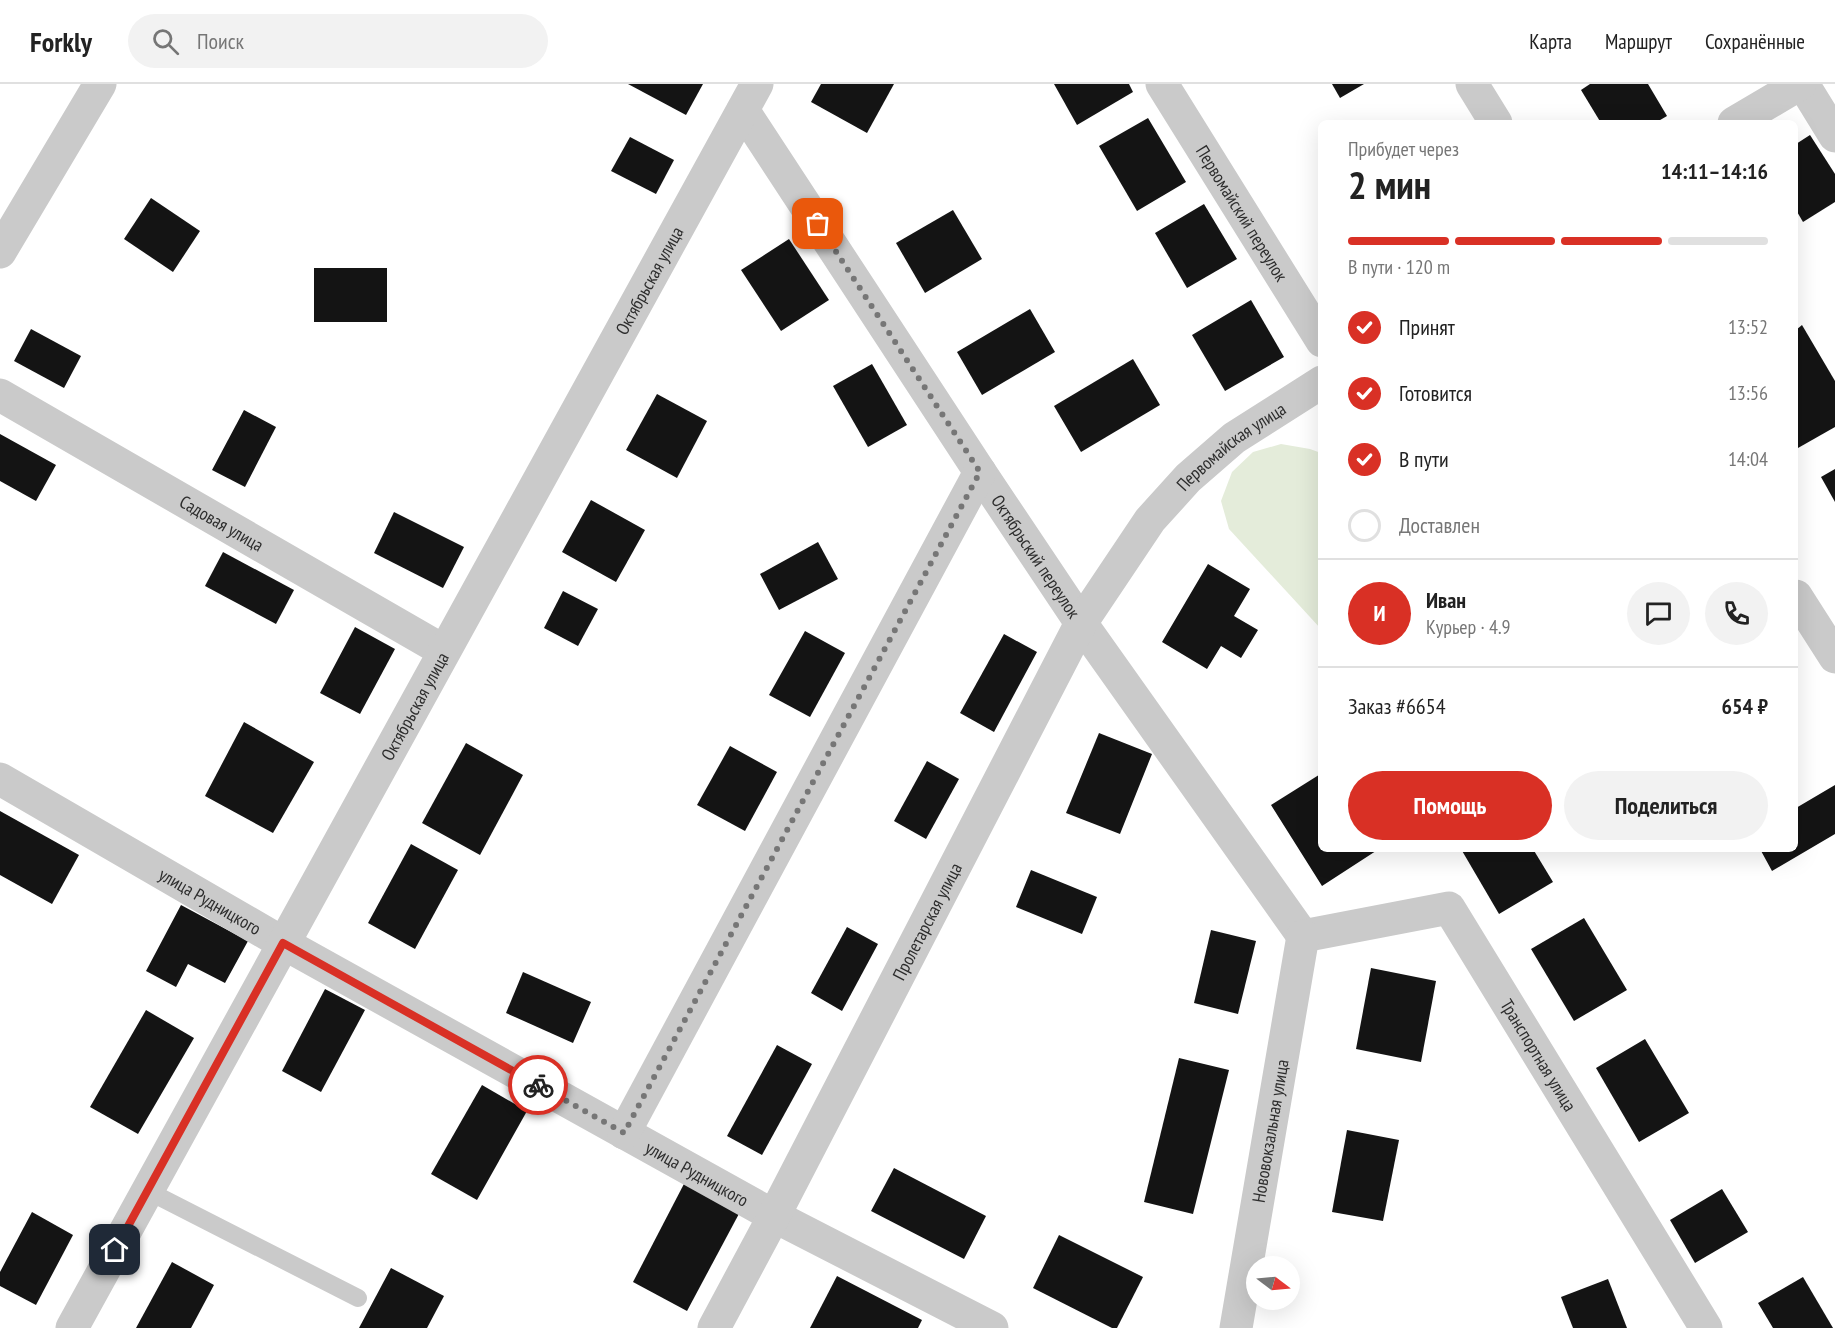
<!DOCTYPE html>
<html lang="ru">
<meta charset="utf-8">
<style>
body{margin:0;font-family:"PT Sans Narrow",sans-serif;background:#f2f2f2;color:#222;height:100vh;display:flex;flex-direction:column;font-size:22px;white-space:nowrap}
*{box-sizing:border-box;margin:0}
p{font-size:20px;color:#767676}
.icon{flex:none;width:33px;height:33px;fill:none;stroke:currentColor;stroke-width:2;stroke-linecap:round;stroke-linejoin:round}
.map{position:relative;flex:1;overflow:hidden}
.side{position:absolute;left:1318px;top:36px;width:480px;height:732px;display:flex;flex-direction:column;background:#fff;border-radius:9px;box-shadow:0 6px 24px #0002}
.side>*{flex:none}
.needle{width:39px;rotate:106deg}
.controls{position:absolute;left:1246px;top:1172px;display:grid;gap:12px}
.controls a{display:grid;place-items:center;width:54px;height:54px;border-radius:50%;background:#fff;box-shadow:0 6px 24px #0002;font-size:30px}
.pin{position:absolute;display:grid;place-items:center;width:51px;height:51px;color:#fff;margin:-26px;border-radius:12px;box-shadow:0 3px 9px #0006}
.courier{position:absolute;display:grid;place-items:center;width:60px;height:60px;margin:-30px;border:4px solid #d93025;border-radius:50%;background:#fff;color:#222;box-shadow:0 2px 8px #0007}
.overview em{font-style:normal;font-weight:800}
.overview div{display:flex;flex-direction:column-reverse}
.overview{display:flex;align-items:center;justify-content:space-between;height:102px;padding:0 30px}
h1{font-size:39px;font-weight:800;line-height:45px}
.bar{display:grid;grid-template-columns:repeat(4,1fr);gap:9px 6px;align-content:center;height:72px;padding:0 30px}
.bar i{height:8px;border-radius:4px;background:#e0e0e0}
.bar .selected{background:#d93025}
.bar p{grid-column:span 4}
.line{display:flex;align-items:center;gap:15px;padding:0 30px;border-top:2px solid #e0e0e0}
.line div{flex:1}
.round{display:grid;place-items:center;flex:none;width:63px;height:63px;border-radius:32px;background:#f2f2f2}
ol{padding:0 30px;list-style:none}
li{display:flex;align-items:center;gap:18px;height:66px}
li p{margin-inline-start:auto}
li .icon{padding:6px;border-radius:50%;background:#d93025;color:#fff;stroke-width:4}
li:last-child{color:#767676}
li i{width:33px;height:33px;border:3px solid #e0e0e0;border-radius:50%}
.action{display:flex;gap:12px;margin-top:auto;padding:12px 30px}
.action a{flex:1;height:69px;border-radius:36px;background:#d93025;color:#fff;font-size:24px;font-weight:800;line-height:69px;text-align:center}
.action a+a{background:#f2f2f2;color:#222}
header{display:flex;align-items:center;gap:36px;box-sizing:border-box;height:84px;padding:0 30px;background:#fff;border-bottom:2px solid #e0e0e0}
header strong{font-size:28px}
nav{display:flex;gap:33px;margin-inline-start:auto;font-size:21px}
.search{width:420px;height:54px;background:#f2f2f2;display:flex;align-items:center;gap:15px;box-sizing:border-box;padding:0 21px;border-radius:33px;color:#767676;font-size:22px}
.map>svg:first-child{display:block}
.green{fill:#e4ecda}
.building{fill:#141414}
.lines{fill:none;stroke-linecap:round;stroke-linejoin:round}
.service{stroke:#cacaca;stroke-width:18}
.minor{stroke:#cacaca;stroke-width:33}
.tertiary{stroke:#cacaca;stroke-width:33}
.done{stroke:#767676;stroke-width:6;stroke-dasharray:0 10.8}
.route{stroke:#d93025;stroke-width:8}
.labels{text-anchor:middle;dominant-baseline:central;stroke-width:6;stroke-linejoin:round;paint-order:stroke}
.street-label{font-size:18px;fill:#2d2d2d;stroke:#fff}
</style>
<header>
<strong>Forkly</strong>
<div class="search"><svg class="icon" aria-label="search" viewBox="0 0 24 24"><circle cx="10" cy="10" r="6"/><path d="M15 15l6 6"/></svg>Поиск</div>
<nav><a>Карта</a><a>Маршрут</a><a>Сохранённые</a></nav>
</header>
<div class="map">
<svg width="1835" height="1244" viewBox="0 0 1835 1244">
<rect width="100%" height="100%" fill="#fff"/>
<path class="green" d="M 1281,360 L 1310,365 L 1321,369 L 1321,545 L 1229,445 L 1221,417 L 1232,388 L 1253,368 Z"/>
<g class="building">
<path d="M 628,0 L 703,0 L 686,31 Z"/>
<path d="M 821,0 L 894,0 L 867,49 L 811,18 Z"/>
<path d="M 1054,0 L 1129,0 L 1133,8 L 1077,41 Z"/>
<path d="M 1332,0 L 1364,0 L 1340,14 Z"/>
<path d="M 1590,0 L 1648,0 L 1667,32 L 1655,39 L 1601,39 L 1581,6 Z"/>
<path d="M 1148,34 L 1186,98 L 1137,127 L 1099,62 Z"/>
<path d="M 1810,51 L 1835,90 L 1835,118 L 1803,138 L 1796,126 L 1796,60 Z"/>
<path d="M 630,53 L 674,76 L 656,110 L 611,87 Z"/>
<path d="M 151,114 L 200,147 L 173,188 L 124,155 Z"/>
<path d="M 1204,120 L 1237,175 L 1187,204 L 1155,149 Z"/>
<path d="M 953,126 L 982,175 L 925,209 L 896,159 Z"/>
<path d="M 789,155 L 829,216 L 781,247 L 741,186 Z"/>
<rect x="314" y="184" width="73" height="54"/>
<path d="M 1251,216 L 1284,273 L 1225,307 L 1192,251 Z"/>
<path d="M 1030,225 L 1055,268 L 982,311 L 957,268 Z"/>
<path d="M 1802,241 L 1835,297 L 1835,343 L 1798,364 L 1796,359 L 1796,246 Z"/>
<path d="M 31,245 L 81,272 L 64,304 L 14,277 Z"/>
<path d="M 1133,275 L 1160,321 L 1081,368 L 1054,322 Z"/>
<path d="M 872,280 L 907,341 L 868,363 L 833,302 Z"/>
<path d="M 657,310 L 707,337 L 677,394 L 626,366 Z"/>
<path d="M 244,326 L 276,343 L 245,403 L 212,386 Z"/>
<path d="M 0,350 L 56,381 L 36,417 L 0,397 Z"/>
<path d="M 1835,385 L 1835,418 L 1821,393 Z"/>
<path d="M 591,416 L 645,446 L 616,498 L 562,468 Z"/>
<path d="M 394,428 L 464,463 L 443,504 L 374,469 Z"/>
<path d="M 818,458 L 838,495 L 779,526 L 760,490 Z"/>
<path d="M 223,468 L 294,506 L 276,540 L 205,502 Z"/>
<path d="M 1208,480 L 1250,505 L 1234,532 L 1258,546 L 1241,574 L 1221,562 L 1207,585 L 1162,558 Z"/>
<path d="M 563,507 L 598,525 L 578,562 L 544,544 Z"/>
<path d="M 355,543 L 395,565 L 360,630 L 320,609 Z"/>
<path d="M 805,547 L 845,569 L 810,633 L 769,611 Z"/>
<path d="M 1004,550 L 1037,568 L 994,648 L 960,629 Z"/>
<path d="M 244,638 L 314,678 L 273,749 L 205,712 Z"/>
<path d="M 1099,649 L 1152,670 L 1120,750 L 1066,729 Z"/>
<path d="M 466,659 L 523,691 L 480,771 L 422,739 Z"/>
<path d="M 730,662 L 777,688 L 745,747 L 697,721 Z"/>
<path d="M 927,677 L 959,695 L 926,755 L 894,737 Z"/>
<path d="M 1322,689 L 1322,765 L 1379,765 L 1322,802 L 1271,721 Z"/>
<path d="M 1835,701 L 1835,750 L 1772,787 L 1760,765 L 1796,765 L 1796,724 Z"/>
<path d="M 0,727 L 79,771 L 52,820 L 0,791 Z"/>
<path d="M 411,760 L 458,786 L 415,865 L 368,839 Z"/>
<path d="M 1461,765 L 1533,765 L 1553,798 L 1499,830 Z"/>
<path d="M 1031,786 L 1097,813 L 1082,850 L 1016,823 Z"/>
<path d="M 181,821 L 248,857 L 225,899 L 188,880 L 176,903 L 146,887 Z"/>
<path d="M 1584,834 L 1627,906 L 1574,937 L 1531,865 Z"/>
<path d="M 847,843 L 878,860 L 842,927 L 811,909 Z"/>
<path d="M 1211,846 L 1256,857 L 1238,930 L 1194,919 Z"/>
<path d="M 1371,884 L 1436,897 L 1421,978 L 1356,965 Z"/>
<path d="M 523,888 L 591,918 L 573,959 L 506,929 Z"/>
<path d="M 325,905 L 365,926 L 321,1008 L 282,987 Z"/>
<path d="M 146,926 L 194,954 L 138,1050 L 90,1023 Z"/>
<path d="M 1645,955 L 1689,1029 L 1639,1058 L 1596,984 Z"/>
<path d="M 777,961 L 812,980 L 762,1071 L 727,1052 Z"/>
<path d="M 1179,974 L 1229,986 L 1193,1130 L 1144,1118 Z"/>
<path d="M 482,1001 L 527,1027 L 477,1116 L 431,1090 Z"/>
<path d="M 1347,1046 L 1399,1056 L 1383,1137 L 1332,1128 Z"/>
<path d="M 894,1084 L 986,1132 L 964,1175 L 871,1127 Z"/>
<path d="M 686,1096 L 741,1126 L 687,1227 L 633,1198 Z"/>
<path d="M 1722,1105 L 1748,1148 L 1695,1179 L 1670,1136 Z"/>
<path d="M 32,1128 L 73,1151 L 36,1221 L 0,1202 L 0,1188 Z"/>
<path d="M 1059,1151 L 1143,1193 L 1117,1244 L 1112,1244 L 1033,1204 Z"/>
<path d="M 172,1178 L 214,1201 L 191,1244 L 136,1244 Z"/>
<path d="M 391,1184 L 444,1212 L 427,1244 L 359,1244 Z"/>
<path d="M 837,1192 L 922,1236 L 918,1244 L 810,1244 Z"/>
<path d="M 1803,1193 L 1833,1244 L 1773,1244 L 1758,1219 Z"/>
<path d="M 1608,1195 L 1627,1244 L 1573,1244 L 1561,1213 Z"/>
</g>
<g class="lines">
<path class="service" d="M 148,1107 L 358,1214"/>
<g class="minor">
<path id="s1" d="M 1162,0 L 1322,257"/>
<path d="M 1803,0 L 1835,52"/>
<path id="s2" d="M 743,26 L 980,388 L 1081,539 L 1303,852"/>
<path d="M 1734,39 L 1800,0"/>
<path d="M 0,168 L 100,0"/>
<path id="s3" d="M 0,311 L 444,567"/>
<path id="s4" d="M 0,695 L 283,859 L 774,1132 L 992,1244"/>
<path id="s5" d="M 1303,852 L 1449,824 L 1706,1244"/>
<path d="M 624,1049 L 980,388"/>
<path id="s6" d="M 72,1244 L 757,0"/>
<path id="s7" d="M 714,1244 L 774,1132 L 1081,539 L 1150,436 L 1188,394 L 1234,354 L 1322,298"/>
<path id="s8" d="M 1236,1244 L 1303,852"/>
</g>
<g class="tertiary">
<path d="M 1472,0 L 1496,39"/>
<path d="M 1796,512 L 1835,573"/>
</g>
</g>
<g class="lines">
<path class="done" d="M 538,1001 L 624,1049 L 980,388 L 818,140"/>
<path class="route" d="M 115,1166 L 283,859 L 538,1001"/>
</g>
<g class="labels">
<g class="street-label">
<text stroke="none"><textPath href="#s1" startOffset="152">Первомайский переулок</textPath></text>
<text stroke="none"><textPath href="#s6" startOffset="1196">Октябрьская улица</textPath></text>
<text stroke="none"><textPath href="#s7" startOffset="1029">Первомайская улица</textPath></text>
<text stroke="none"><textPath href="#s3" startOffset="256">Садовая улица</textPath></text>
<text stroke="none"><textPath href="#s2" startOffset="534">Октябрьский переулок</textPath></text>
<text stroke="none"><textPath href="#s6" startOffset="710">Октябрьская улица</textPath></text>
<text stroke="none"><textPath href="#s4" startOffset="243">улица Рудницкого</textPath></text>
<text stroke="none"><textPath href="#s7" startOffset="459">Пролетарская улица</textPath></text>
<text stroke="none"><textPath href="#s5" startOffset="321">Транспортная улица</textPath></text>
<text stroke="none"><textPath href="#s8" startOffset="200">Нововокзальная улица</textPath></text>
<text stroke="none"><textPath href="#s4" startOffset="801">улица Рудницкого</textPath></text>
</g>
</g>
</svg>
<div class="controls">
<a><svg class="needle" viewBox="-14 -14 28 28"><path d="M0-13l5 13h-10z" fill="#e53935"/><path d="M0 13l5-13h-10z" fill="#767676"/></svg></a>
</div>
<div class="pin" style="left:818px;top:140px;background:#ea580c"><svg class="icon" aria-label="bag" viewBox="0 0 24 24"><path d="M5 8h14l-1 12H6zM9 8a3 3 0 0 1 6 0"/></svg></div>
<div class="pin" style="left:115px;top:1166px;background:#1f2937"><svg class="icon" aria-label="home" viewBox="0 0 24 24"><path d="M3 11l9-7 9 7M6 9v11h12V9"/></svg></div>
<div class="courier" style="left:538px;top:1001px"><svg class="icon" aria-label="bike" viewBox="0 0 24 24"><circle cx="6" cy="16" r="4"/><circle cx="18" cy="16" r="4"/><path d="M6 16l4-8h5l3 8M10 8l3 8H6M13 5h3"/></svg></div>
<section class="side">
<div class="overview"><div><h1>2 мин</h1><p>Прибудет через</p></div><em>14:11–14:16</em></div>
<div class="bar"><i class="selected"></i><i class="selected"></i><i class="selected"></i><i></i><p>В пути · 120 m</p></div>
<ol>
<li><svg class="icon" aria-label="check" viewBox="0 0 24 24"><path d="M5 12l5 5 9-10"/></svg>Принят<p>13:52</p></li>
<li><svg class="icon" aria-label="check" viewBox="0 0 24 24"><path d="M5 12l5 5 9-10"/></svg>Готовится<p>13:56</p></li>
<li><svg class="icon" aria-label="check" viewBox="0 0 24 24"><path d="M5 12l5 5 9-10"/></svg>В пути<p>14:04</p></li>
<li><i></i>Доставлен</li>
</ol>
<div class="line" style="height:108px"><b class="round" style="background:#d93025;color:#fff">И</b><div><b>Иван</b><p>Курьер · 4.9</p></div><a class="round"><svg class="icon" aria-label="chat" viewBox="0 0 24 24"><path d="M4 5h16v11H9l-5 4z"/></svg></a><a class="round"><svg class="icon" aria-label="phone" viewBox="0 0 24 24"><path d="M5 4h4l2 5-3 2q2 4 5 5l2-3 5 2v4C11 20 4 13 5 4z"/></svg></a></div>
<div class="line" style="height:78px"><div>Заказ #6654</div><b>654 ₽</b></div>
<div class="action"><a>Помощь</a><a>Поделиться</a></div>
</section>
</div>
